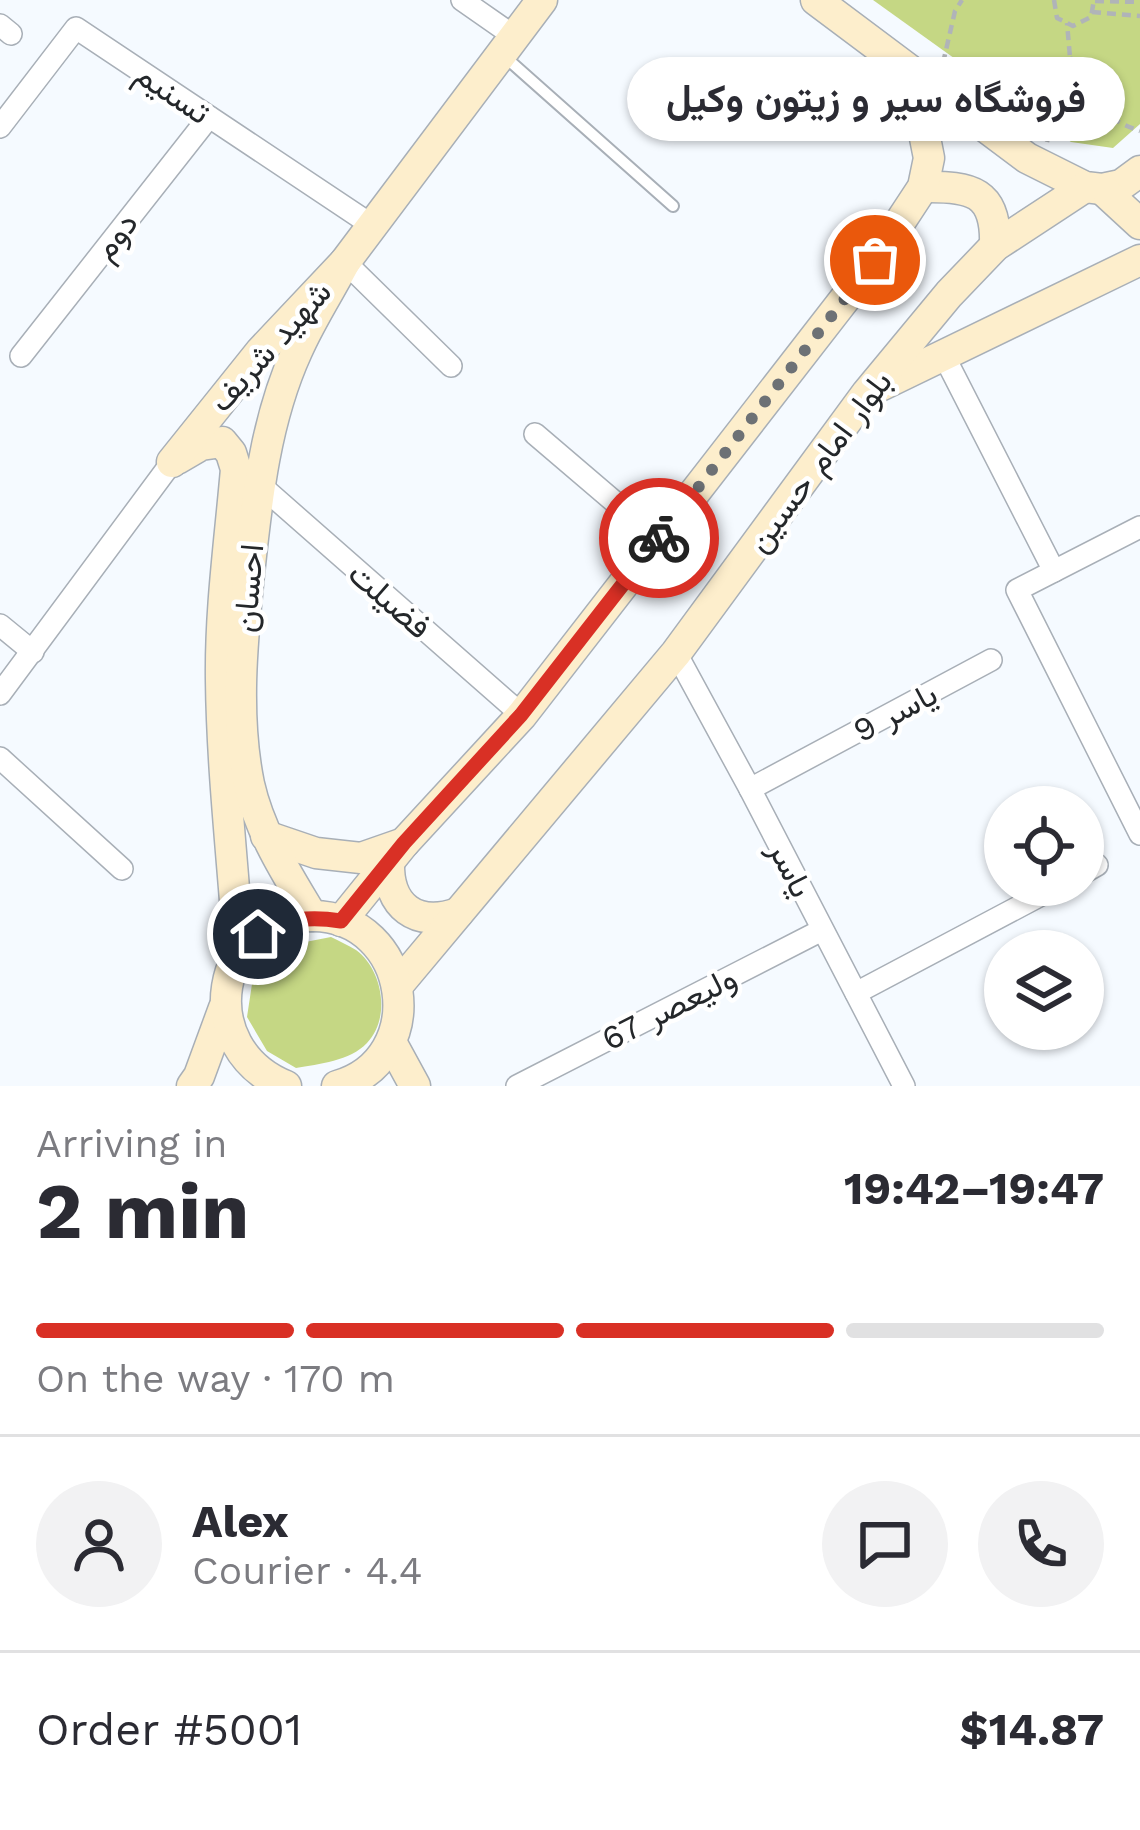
<!DOCTYPE html>
<meta charset="utf-8">
<style>
body{margin:0;font-family:"Work Sans",Vazirmatn,sans-serif;background:#f2f2f3;color:#2b2b33;height:100vh;display:flex;flex-direction:column;font-size:45px;white-space:nowrap}
*{box-sizing:border-box;margin:0}
p{font-size:39px;color:#7c7c81}
.icon{flex:none;width:66px;height:66px;fill:none;stroke:currentColor;stroke-width:2;stroke-linecap:round;stroke-linejoin:round}
.map{position:relative;height:1086px;overflow:hidden}
.side{display:flex;flex-direction:column;background:#fff;flex:1}
.side>*{flex:none}
.controls{position:absolute;left:984px;top:786px;display:grid;gap:24px}
.controls a{display:grid;place-items:center;width:120px;height:120px;border-radius:50%;background:#fff;box-shadow:0 3px 9px #0004;font-size:60px}
.pin{position:absolute;display:grid;place-items:center;width:102px;height:102px;color:#fff;margin:-51px;border:6px solid #fff;border-radius:50%;box-shadow:0 3px 12px #0007}
.courier{position:absolute;display:grid;place-items:center;width:120px;height:120px;margin:-60px;border:9px solid #d93025;border-radius:50%;background:#fff;color:#222;box-shadow:0 3px 15px #0007}
.bubble{position:absolute;height:84px;border-radius:42px;background:#fff;box-shadow:0 3px 9px #0004;font-size:39px;font-weight:700;line-height:84px;text-align:center}
.summary em{font-style:normal;font-weight:700}
.summary div{display:flex;flex-direction:column-reverse}
.summary{display:flex;align-items:center;justify-content:space-between;height:204px;padding:0 36px}
h1{font-size:78px;font-weight:700;line-height:90px}
.bar{display:grid;grid-template-columns:repeat(4,1fr);gap:18px 12px;align-content:center;height:144px;padding:0 36px}
.bar i{height:15px;border-radius:9px;background:#e1e1e2}
.bar .active{background:#d93025}
.bar p{grid-column:span 4}
.line{display:flex;align-items:center;gap:30px;padding:0 36px;border-top:3px solid #e1e1e2}
.line div{flex:1}
.round{display:grid;place-items:center;flex:none;width:126px;height:126px;border-radius:63px;background:#f2f2f3}
.map>svg:first-child{display:block}
.green{fill:#c5d784}
.lines{fill:none;stroke-linecap:round;stroke-linejoin:round}
.lane-casing{stroke:#a8afb7;stroke-width:14}
.street-casing{stroke:#a8afb7;stroke-width:24}
.secondary-casing{stroke:#a8afb7;stroke-width:33}
.path{stroke:#b0b4b8;stroke-width:4.5;stroke-dasharray:9 6;stroke-linecap:butt}
.lane{stroke:#fff;stroke-width:10}
.street{stroke:#fff;stroke-width:21}
.secondary{stroke:#fdeecc;stroke-width:30}
.done{stroke:#6d7175;stroke-width:12;stroke-dasharray:0 21.6}
.route{stroke:#d93025;stroke-width:15}
.labels{text-anchor:middle;dominant-baseline:central;stroke-width:9;stroke-linejoin:round;paint-order:stroke}
.street-label{font-size:33px;fill:#24272a;stroke:#fff}
</style>
<div class="map">
<svg width="1140" height="1086" viewBox="0 0 1140 1086">
<rect width="100%" height="100%" fill="#f5faff"/>
<g class="green">
<path d="M 873,0 L 1140,0 L 1140,124 L 1113,148 L 1071,142 Z"/>
<path d="M 331,937 C 339,941 348,945 356,950 C 383,970 391,1018 367,1043 C 350,1061 319,1064 296,1068 L 267,1051 L 247,1017 L 252,984 L 264,962 L 290,945 Z"/>
</g>
<g class="lines">
<g class="lane-casing">
<path id="lane" d="M 504,56 L 673,206"/>
</g>
<g class="street-casing">
<g id="street">
<path d="M 462,0 L 515,37"/>
<path d="M 0,25 L 11,34"/>
<path d="M 0,127 L 76,28 L 373,226"/>
<path d="M 345,262 L 451,366"/>
<path d="M 943,354 L 1054,571"/>
<path d="M 21,356 L 209,117"/>
<path d="M 535,434 L 658,539"/>
<path d="M 259,484 L 522,715"/>
<path d="M 1140,527 L 1017,590 L 1140,834"/>
<path d="M 0,625 L 33,652"/>
<path d="M 676,653 L 750,789 L 904,1086"/>
<path d="M 0,694 L 172,462"/>
<path d="M 0,758 L 122,869"/>
<path d="M 750,789 L 991,660"/>
<path d="M 1083,873 L 1097,865"/>
<path d="M 856,993 L 1060,885"/>
<path d="M 517,1086 L 822,930"/>
</g>
</g>
<g class="secondary-casing">
<g id="secondary">
<path d="M 816,0 L 1027,158 L 1085,187 L 1102,189 L 1121,185 L 1140,171"/>
<path d="M 923,187 C 971,186 997,191 995,246"/>
<path d="M 1102,189 L 1140,224"/>
<path d="M 878,387 L 1140,260"/>
<path d="M 177,459 L 201,445 L 222,442 L 231,453 L 236,469 C 230,539 220,609 221,680 C 222,771 233,863 239,954"/>
<path d="M 172,462 L 261,351 L 345,262 L 542,0"/>
<path d="M 266,836 L 316,853 L 361,858 L 404,843"/>
<path d="M 389,863 C 388,906 416,928 458,913"/>
<path d="M 312,916 C 287,874 260,833 249,784 C 235,716 242,643 249,574 C 257,499 265,421 297,351 C 310,321 329,292 345,262"/>
<path d="M 341,921 L 404,843 L 522,715 L 875,260 L 923,187 L 929,158 L 912,72"/>
<path d="M 398,985 L 676,653 L 867,393 L 949,294 L 995,246 L 1085,187"/>
<path d="M 391,1042 L 415,1086"/>
<path d="M 192,1086 L 199,1076 L 224,1008"/>
<path d="M 286,1086 C 192,1048 214,915 313,916 C 411,917 432,1059 337,1086"/>
</g>
</g>
<g class="path">
<path d="M 1054,0 L 1057,18 L 1073,26 L 1091,17 L 1094,0"/>
<path d="M 1095,1 L 1140,2"/>
<path d="M 1092,12 L 1140,16"/>
<path d="M 1070,57 C 1090,96 1096,116 1140,131"/>
<path d="M 943,63 L 955,11 L 962,0"/>
<path d="M 1047,142 L 1070,57 L 1067,23"/>
</g>
<use href="#lane" class="lane"/>
<use href="#street" class="street"/>
<use href="#secondary" class="secondary"/>
</g>
<g class="lines">
<path class="done" d="M 659,538 L 875,260"/>
<path class="route" d="M 258,934 C 287,919 308,916 341,921 L 404,843 L 521,715 L 659,538"/>
</g>
<g class="labels">
<g class="street-label">
<text transform="translate(173 93) rotate(34)">تسنیم</text>
<text transform="translate(115 236) rotate(-52)">دوم</text>
<text transform="translate(270 346) rotate(-48)">شهید شریف</text>
<text transform="translate(819 461) rotate(-53)">بلوار امام حسین</text>
<text transform="translate(248 588) rotate(-85)">احسان</text>
<text transform="translate(390 600) rotate(41)">فضیلت</text>
<text transform="translate(895 712) rotate(-28)">یاسر 9</text>
<text transform="translate(791 869) rotate(63)">یاسر</text>
<text transform="translate(669 1008) rotate(-27)">ولیعصر 67</text>
</g>
</g>
</svg>
<div class="controls">
<a><svg class="icon" aria-label="locate" viewBox="0 0 24 24"><circle cx="12" cy="12" r="6"/><path d="M12 2v4M12 18v4M2 12h4M18 12h4"/></svg></a>
<a><svg class="icon" aria-label="layers" viewBox="0 0 24 24"><path d="M12 4l9 5-9 5-9-5zM3 14l9 5 9-5"/></svg></a>
</div>
<div class="pin" style="left:875px;top:260px;background:#ea580c"><svg class="icon" aria-label="bag" viewBox="0 0 24 24"><path d="M5 8h14l-1 12H6zM9 8a3 3 0 0 1 6 0"/></svg></div>
<div class="pin" style="left:258px;top:934px;background:#1f2937"><svg class="icon" aria-label="home" viewBox="0 0 24 24"><path d="M3 11l9-7 9 7M6 9v11h12V9"/></svg></div>
<div class="courier" style="left:659px;top:538px"><svg class="icon" aria-label="bike" viewBox="0 0 24 24"><circle cx="6" cy="16" r="4"/><circle cx="18" cy="16" r="4"/><path d="M6 16l4-8h5l3 8M10 8l3 8H6M13 5h3"/></svg></div>
<div class="bubble" style="left:627px;top:57px;width:498px">فروشگاه سیر و زیتون وکیل</div>
</div>
<section class="side">
<div class="summary"><div><h1>2 min</h1><p>Arriving in</p></div><em>19:42–19:47</em></div>
<div class="bar"><i class="active"></i><i class="active"></i><i class="active"></i><i></i><p>On the way · 170 m</p></div>
<div class="line" style="height:216px"><a class="round"><svg class="icon" aria-label="person" viewBox="0 0 24 24"><circle cx="12" cy="8" r="4"/><path d="M4 21q1-7 8-7t8 7"/></svg></a><div><b>Alex</b><p>Courier · 4.4</p></div><a class="round"><svg class="icon" aria-label="chat" viewBox="0 0 24 24"><path d="M4 5h16v11H9l-5 4z"/></svg></a><a class="round"><svg class="icon" aria-label="phone" viewBox="0 0 24 24"><path d="M5 4h4l2 5-3 2q2 4 5 5l2-3 5 2v4C11 20 4 13 5 4z"/></svg></a></div>
<div class="line" style="height:156px"><div>Order #5001</div><b>$14.87</b></div>
</section>
